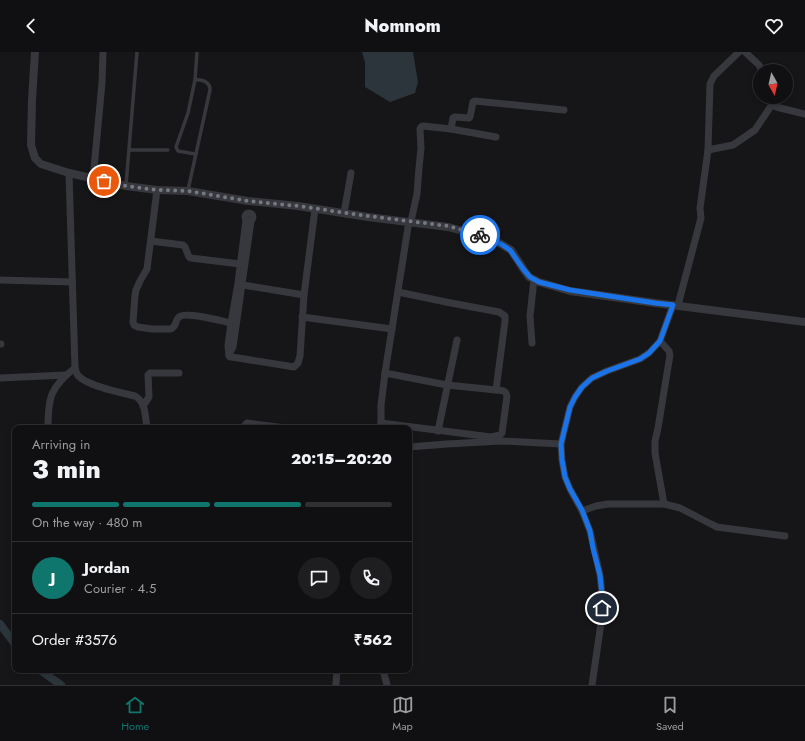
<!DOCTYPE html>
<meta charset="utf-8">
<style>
body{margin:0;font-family:Jost,sans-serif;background:#1e1e20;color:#f1f3f6;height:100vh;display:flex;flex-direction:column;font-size:15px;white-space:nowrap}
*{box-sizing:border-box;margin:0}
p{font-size:13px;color:#9c9d9f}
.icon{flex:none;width:22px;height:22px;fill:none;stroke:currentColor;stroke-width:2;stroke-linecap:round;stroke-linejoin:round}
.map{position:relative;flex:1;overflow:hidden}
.panel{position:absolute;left:12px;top:373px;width:400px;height:248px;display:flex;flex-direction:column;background:#101012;border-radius:8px;box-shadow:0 2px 6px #0003,0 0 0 1px #303032}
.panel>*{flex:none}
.needle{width:26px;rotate:172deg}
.fabs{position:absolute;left:753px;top:12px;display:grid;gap:8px}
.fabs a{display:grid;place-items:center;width:40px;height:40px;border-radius:50%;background:#101012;box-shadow:0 2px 6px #0003,0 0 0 1px #303032;font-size:20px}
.pin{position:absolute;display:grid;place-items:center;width:34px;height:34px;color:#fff;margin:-17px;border:2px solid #fff;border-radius:50%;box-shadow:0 1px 4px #0007}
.courier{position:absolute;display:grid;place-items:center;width:40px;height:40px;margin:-20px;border:3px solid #1a73e8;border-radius:50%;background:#fff;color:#222;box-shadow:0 1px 5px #0007}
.summary em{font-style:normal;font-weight:800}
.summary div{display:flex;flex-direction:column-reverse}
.summary{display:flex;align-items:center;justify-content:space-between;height:68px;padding:0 20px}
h1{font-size:26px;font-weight:800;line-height:30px}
.bar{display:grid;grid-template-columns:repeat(4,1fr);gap:6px 4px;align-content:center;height:48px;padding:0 20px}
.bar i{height:5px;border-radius:3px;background:#303032}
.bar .active{background:#0f766e}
.bar p{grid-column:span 4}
.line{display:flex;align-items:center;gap:10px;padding:0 20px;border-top:1px solid #303032}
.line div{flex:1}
.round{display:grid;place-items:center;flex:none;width:42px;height:42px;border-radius:21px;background:#1e1e20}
header{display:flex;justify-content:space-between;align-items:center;height:52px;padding:0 20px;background:#101012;font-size:18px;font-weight:800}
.menu{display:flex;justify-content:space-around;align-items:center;height:56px;border-top:1px solid #303032;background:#101012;font-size:11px;color:#9c9d9f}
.menu a{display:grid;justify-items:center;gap:2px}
.menu .active{color:#0f766e}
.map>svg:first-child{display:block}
.water{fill:#2c353c}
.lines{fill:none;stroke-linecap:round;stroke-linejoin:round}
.canal{stroke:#2c353c;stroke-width:8}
.service{stroke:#37383d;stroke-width:3.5}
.minor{stroke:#37383d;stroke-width:7}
.tertiary{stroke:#37383d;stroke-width:8}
.done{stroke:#757880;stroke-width:4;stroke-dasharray:0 7.2}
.route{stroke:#1a73e8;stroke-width:5}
</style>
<header><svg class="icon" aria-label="back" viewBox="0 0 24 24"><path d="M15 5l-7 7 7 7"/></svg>Nomnom<svg class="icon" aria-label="heart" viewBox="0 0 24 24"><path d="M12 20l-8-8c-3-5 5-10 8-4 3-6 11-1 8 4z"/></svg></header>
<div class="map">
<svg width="805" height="633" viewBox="0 0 805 633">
<rect width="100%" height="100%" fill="#161618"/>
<path class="water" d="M 362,0 L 413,0 L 418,30 L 415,41 L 390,50 L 365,35 L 365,10 Z"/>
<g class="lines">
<g class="canal">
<path d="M 0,572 L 15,592"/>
<path d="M 40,618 L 61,633"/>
</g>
<g class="service">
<path d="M 130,98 L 168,98"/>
<path d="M 195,102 L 178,99 L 176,95 L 188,61 L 195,28 L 197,0"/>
<path d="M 126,133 L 137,0"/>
<path d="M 188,138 L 210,38 C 210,30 202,27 195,28"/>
</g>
<g class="minor">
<path d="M 745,0 L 759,13 L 762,19"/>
<path d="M 770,45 L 773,51 L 776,55 L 805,62"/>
<path d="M 451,77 L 453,66 L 455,65 L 469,66 L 470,65 L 473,50 L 475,49 L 564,58"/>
<path d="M 708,98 L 733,93 L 755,78 L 773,51"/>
<path d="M 69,121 L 75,316 C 76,318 76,320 77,322 C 83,333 122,341 135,344 C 146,350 145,364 147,376"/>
<path d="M 93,127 L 102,31 L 103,0"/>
<path d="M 157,138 L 147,217 L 140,229 L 136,238 L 135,243 L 133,270 L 134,273 L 138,275 L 152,277 L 171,277 C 178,273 174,269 179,265 C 185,259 222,269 231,271"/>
<circle cx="249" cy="165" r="4"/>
<path d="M 344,161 L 351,121"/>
<path d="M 246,168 L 238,231 L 231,271 L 228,294 L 229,304 L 230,305 L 232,305 L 294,315 L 298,311 L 300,304 L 304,243 L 315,157"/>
<path d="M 411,169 L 417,142 L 419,116 L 421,96 L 420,77 L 421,75 L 423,74 L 451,77 L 496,85"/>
<path d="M 151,189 L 183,193 L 185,195 L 189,205 L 191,206 L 240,212"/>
<path d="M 0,228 L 72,230"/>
<path d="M 243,233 L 304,243"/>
<path d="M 678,253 L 701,166 L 700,156 L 708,98 L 710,32 L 714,24 L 739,0"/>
<path d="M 302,265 L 392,277"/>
<path d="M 660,289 L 669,299 L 670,303 L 658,376 L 655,389 L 655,401 L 664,452"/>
<path d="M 532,291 L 530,264 L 534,227"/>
<path d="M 0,292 L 1,292"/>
<path d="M 229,302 L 233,295 L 251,169"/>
<path d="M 385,321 L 447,333 L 496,338"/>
<path d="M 0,326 L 66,323"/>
<path d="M 143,354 L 149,345 L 148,323 L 150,321 L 179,321"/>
<path d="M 381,371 L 491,385 L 500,383 L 502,381 L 507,344 C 506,338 501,338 496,338 L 505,269 L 505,264 L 499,260 L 451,251 L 398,240"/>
<path d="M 381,375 L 381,353 L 385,321 L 409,169"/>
<path d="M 48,376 C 48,346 50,335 75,316"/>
<path d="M 244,376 L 245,373 L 247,371 L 285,376"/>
<path d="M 438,379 L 457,288"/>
<path d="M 409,395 L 447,392 L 501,389 L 561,392"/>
<path d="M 582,459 L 596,454 L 608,452 L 664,452 L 680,456 L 707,470 L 717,475 L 785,484"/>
<path d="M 383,618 L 387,633"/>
<path d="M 336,632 L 337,618"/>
<path d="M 592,633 L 601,571 L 602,542 L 600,523 L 590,479 L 582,459 L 570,437 L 565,425 L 562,408 L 561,392 L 570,355 L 575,345 L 582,335 L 592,326 L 607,319 L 640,307 L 649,301 L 660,289 L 673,253"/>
</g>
<path class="tertiary" d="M 35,0 L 32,48 L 31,93 L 35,106 L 41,112 L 69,121 L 126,134 L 157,138 L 188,139 L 248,149 L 298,154 L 368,165 L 448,175 L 485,185 L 501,192 L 511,198 L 524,218 L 529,225 L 539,230 L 570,239 L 655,251 L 805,270"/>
</g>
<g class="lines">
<path class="done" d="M 104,129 L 126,134 L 157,138 L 188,139 L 248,149 L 298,154 L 368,164 L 448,174 L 480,183"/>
<path class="route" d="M 480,183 L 501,192 L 510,198 L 524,218 L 530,225 L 539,230 L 570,238 L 655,251 L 673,253 L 660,289 L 649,301 L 640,307 L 607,319 L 592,326 L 582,335 L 575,345 L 570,355 L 561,392 L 562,408 L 565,425 L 570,437 L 582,458 L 590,479 L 593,496 L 600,523 L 602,542 L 602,556"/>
</g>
</svg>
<div class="fabs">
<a><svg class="needle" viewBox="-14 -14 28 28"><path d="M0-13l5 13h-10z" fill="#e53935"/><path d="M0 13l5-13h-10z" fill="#9c9d9f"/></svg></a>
</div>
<div class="pin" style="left:104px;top:129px;background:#ea580c"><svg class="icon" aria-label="bag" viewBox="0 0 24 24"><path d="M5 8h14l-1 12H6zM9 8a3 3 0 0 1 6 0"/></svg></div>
<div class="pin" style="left:602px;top:556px;background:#1f2937"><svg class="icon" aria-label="home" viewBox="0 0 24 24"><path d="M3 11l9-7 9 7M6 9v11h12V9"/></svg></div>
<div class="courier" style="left:480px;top:183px"><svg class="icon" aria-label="bike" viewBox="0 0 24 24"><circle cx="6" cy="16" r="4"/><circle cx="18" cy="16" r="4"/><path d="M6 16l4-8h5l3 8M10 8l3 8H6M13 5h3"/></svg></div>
<section class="panel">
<div class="summary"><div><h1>3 min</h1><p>Arriving in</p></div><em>20:15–20:20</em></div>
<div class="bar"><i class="active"></i><i class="active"></i><i class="active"></i><i></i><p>On the way · 480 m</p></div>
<div class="line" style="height:72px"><b class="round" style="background:#0f766e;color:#fff">J</b><div><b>Jordan</b><p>Courier · 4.5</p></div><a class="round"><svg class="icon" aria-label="chat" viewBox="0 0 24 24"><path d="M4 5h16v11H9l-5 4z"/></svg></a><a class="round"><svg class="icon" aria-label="phone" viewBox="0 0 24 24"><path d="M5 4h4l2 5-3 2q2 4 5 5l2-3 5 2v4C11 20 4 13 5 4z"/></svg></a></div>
<div class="line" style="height:52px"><div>Order #3576</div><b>₹562</b></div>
</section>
</div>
<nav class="menu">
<a class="active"><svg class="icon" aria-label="home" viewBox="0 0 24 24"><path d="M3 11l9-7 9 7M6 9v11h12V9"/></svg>Home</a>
<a><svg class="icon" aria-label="map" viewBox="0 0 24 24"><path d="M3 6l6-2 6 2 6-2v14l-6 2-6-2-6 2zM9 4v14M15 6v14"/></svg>Map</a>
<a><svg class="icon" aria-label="saved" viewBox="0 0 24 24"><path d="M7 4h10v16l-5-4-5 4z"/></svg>Saved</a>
</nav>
